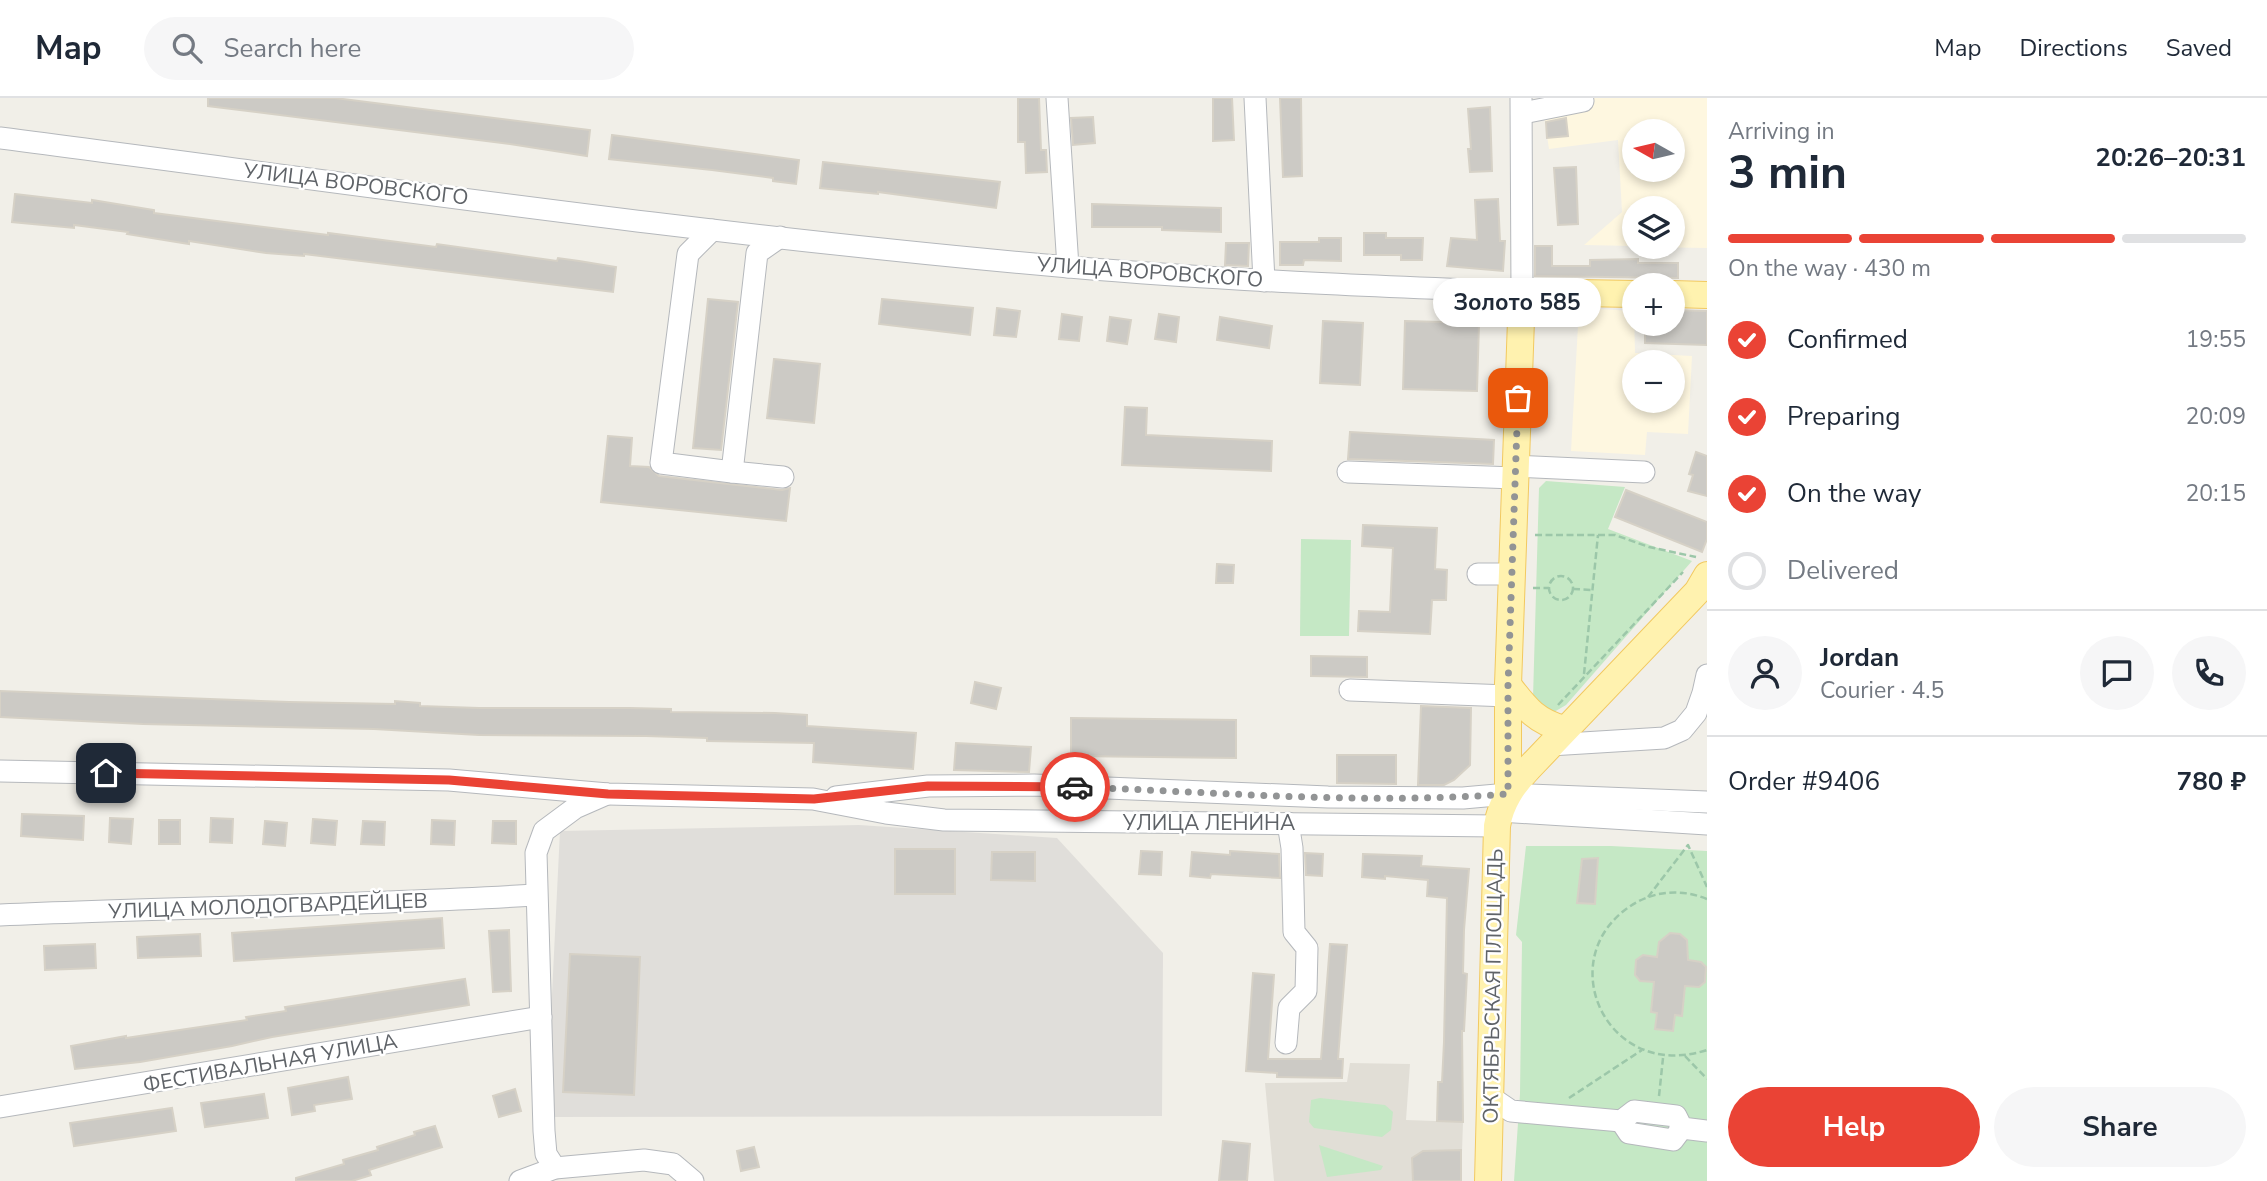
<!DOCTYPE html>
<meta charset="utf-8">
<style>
body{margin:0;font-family:"Nunito Sans",sans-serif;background:#f6f6f7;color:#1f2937;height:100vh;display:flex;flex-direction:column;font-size:26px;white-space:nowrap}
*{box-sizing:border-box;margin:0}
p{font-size:23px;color:#747a83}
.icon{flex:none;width:38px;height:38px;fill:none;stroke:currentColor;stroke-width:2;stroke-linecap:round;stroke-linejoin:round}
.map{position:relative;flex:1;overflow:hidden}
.panel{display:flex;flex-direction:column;background:#fff;width:560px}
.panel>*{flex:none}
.needle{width:46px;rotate:278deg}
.tools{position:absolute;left:1622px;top:21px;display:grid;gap:14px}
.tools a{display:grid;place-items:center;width:63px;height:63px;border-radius:50%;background:#fff;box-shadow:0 4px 10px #0003;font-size:35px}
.pin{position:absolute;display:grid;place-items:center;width:60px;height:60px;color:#fff;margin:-30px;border-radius:14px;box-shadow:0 4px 10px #0006}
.courier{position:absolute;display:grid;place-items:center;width:70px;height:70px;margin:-35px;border:5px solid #ea4335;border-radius:50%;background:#fff;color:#222;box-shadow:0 2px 9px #0007}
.bubble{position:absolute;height:49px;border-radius:24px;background:#fff;box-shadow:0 4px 10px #0003;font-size:23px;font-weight:700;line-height:49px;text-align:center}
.headline em{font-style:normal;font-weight:700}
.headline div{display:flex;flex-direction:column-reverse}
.headline{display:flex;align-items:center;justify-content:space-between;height:119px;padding:0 21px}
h1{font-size:46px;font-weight:700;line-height:52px}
.bar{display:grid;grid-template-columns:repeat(4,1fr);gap:10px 7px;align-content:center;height:84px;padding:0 21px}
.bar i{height:9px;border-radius:5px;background:#e0e1e3}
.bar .selected{background:#ea4335}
.bar p{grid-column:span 4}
.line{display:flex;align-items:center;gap:18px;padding:0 21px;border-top:2px solid #e0e1e3}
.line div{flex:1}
.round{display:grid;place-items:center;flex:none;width:74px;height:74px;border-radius:37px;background:#f6f6f7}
ol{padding:0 21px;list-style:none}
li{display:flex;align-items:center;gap:21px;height:77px}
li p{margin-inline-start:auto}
li .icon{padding:7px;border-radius:50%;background:#ea4335;color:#fff;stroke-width:4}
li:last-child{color:#747a83}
li i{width:38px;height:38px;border:4px solid #e0e1e3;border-radius:50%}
.action{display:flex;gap:14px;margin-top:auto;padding:14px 21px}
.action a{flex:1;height:80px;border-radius:42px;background:#ea4335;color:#fff;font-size:28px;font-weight:700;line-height:80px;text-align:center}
.action a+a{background:#f6f6f7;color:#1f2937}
header{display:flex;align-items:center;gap:42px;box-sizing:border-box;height:98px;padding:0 35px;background:#fff;border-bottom:2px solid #e0e1e3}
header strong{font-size:33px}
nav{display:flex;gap:38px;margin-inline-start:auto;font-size:24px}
.search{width:490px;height:63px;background:#f6f6f7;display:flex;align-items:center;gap:18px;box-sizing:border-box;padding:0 24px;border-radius:38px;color:#747a83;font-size:26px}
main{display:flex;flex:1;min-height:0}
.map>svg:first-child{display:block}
.commercial{fill:#fef7e0;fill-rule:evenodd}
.industrial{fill:#e0deda}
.education{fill:#e1ded6}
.green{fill:#c5e8c5}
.building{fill:#cccac5;stroke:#d6d1c6;stroke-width:2}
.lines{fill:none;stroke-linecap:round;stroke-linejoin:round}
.minor-casing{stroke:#b5b8bc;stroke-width:23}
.major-casing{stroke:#f2c960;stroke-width:28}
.path{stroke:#9cc7a9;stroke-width:2.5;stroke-dasharray:7 3.5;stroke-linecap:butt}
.minor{stroke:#fff;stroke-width:21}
.major{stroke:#fff2af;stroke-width:26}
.done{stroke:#929495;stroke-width:7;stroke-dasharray:0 12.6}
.route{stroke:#ea4335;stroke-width:9}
.labels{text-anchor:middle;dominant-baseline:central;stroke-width:5;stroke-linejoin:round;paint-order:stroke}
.street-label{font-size:21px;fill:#5f6368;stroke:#fff}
</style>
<header>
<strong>Map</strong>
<div class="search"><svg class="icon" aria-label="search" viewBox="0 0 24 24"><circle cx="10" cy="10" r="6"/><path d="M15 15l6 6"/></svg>Search here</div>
<nav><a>Map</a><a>Directions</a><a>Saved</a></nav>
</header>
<main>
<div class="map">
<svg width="1707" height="1083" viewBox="0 0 1707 1083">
<rect width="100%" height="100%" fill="#f1efe8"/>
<g class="commercial">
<path d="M 1541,0 L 1707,0 L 1707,150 L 1648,149 L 1673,149 L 1673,110 L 1634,110 L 1634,148 L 1584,147 L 1622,114 L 1618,42 L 1549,51 ZM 1634,33 L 1673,33 L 1673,72 L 1634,72 Z"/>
<path d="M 1579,210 L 1634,213 L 1635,255 L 1692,258 L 1688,336 L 1647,334 L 1645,357 L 1571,353 ZM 1634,264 L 1673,264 L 1673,303 L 1634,303 Z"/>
</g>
<path class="industrial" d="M 859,727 L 1057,740 L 1163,855 L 1162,1018 L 546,1019 L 560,733 Z"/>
<path class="education" d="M 1350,965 L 1410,966 L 1406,1022 L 1463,1024 L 1461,1083 L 1274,1083 L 1265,985 L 1347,984 Z"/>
<g class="green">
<path d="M 1546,383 L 1625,389 L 1608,431 L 1692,463 L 1566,607 L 1554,614 L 1544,612 L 1533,600 L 1539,390 Z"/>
<path d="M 1301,441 L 1351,442 L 1349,538 L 1300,538 Z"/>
<path d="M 1526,748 L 1611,748 L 1707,753 L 1707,1083 L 1514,1083 L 1520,996 L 1522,844 L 1516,837 Z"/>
<path d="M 1320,1000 L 1385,1007 L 1393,1014 L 1391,1032 L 1382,1039 L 1314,1030 L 1309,1024 L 1311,1002 Z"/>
<path d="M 1319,1047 L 1383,1068 L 1381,1072 L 1327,1079 Z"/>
</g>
<g class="building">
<path d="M 208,0 L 335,0 L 590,32 L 587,58 L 510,46 L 208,8 Z"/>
<path d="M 1018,0 L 1039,0 L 1041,52 L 1046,52 L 1047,74 L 1026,75 L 1025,44 L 1018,44 Z"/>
<path d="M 1213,0 L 1232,0 L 1234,42 L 1213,43 Z"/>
<path d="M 1280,0 L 1301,0 L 1302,78 L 1283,79 Z"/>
<path d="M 1490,9 L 1492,73 L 1470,74 L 1468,51 L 1471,51 L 1468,11 Z"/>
<path d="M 1093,19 L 1095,45 L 1073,47 L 1071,20 Z"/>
<path d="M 1566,20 L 1568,38 L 1547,40 L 1546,24 Z"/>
<path d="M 612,37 L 799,62 L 796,86 L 773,83 L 773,80 L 712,72 L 609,61 Z"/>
<path d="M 823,64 L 1000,84 L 996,110 L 878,94 L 878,96 L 820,90 Z"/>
<path d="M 1576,69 L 1578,126 L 1558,127 L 1554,70 Z"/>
<path d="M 15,96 L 92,105 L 92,102 L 154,112 L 154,115 L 328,137 L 328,135 L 436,149 L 437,146 L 557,163 L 558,160 L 579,163 L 616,169 L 613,194 L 304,156 L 304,158 L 266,155 L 189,143 L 189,146 L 127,136 L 128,134 L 74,127 L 74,130 L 12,124 Z"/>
<path d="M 1498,101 L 1500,143 L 1505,143 L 1503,173 L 1447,168 L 1451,140 L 1477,142 L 1475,102 Z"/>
<path d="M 1092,106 L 1221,110 L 1221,134 L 1162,132 L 1162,129 L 1092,129 Z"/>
<path d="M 1364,135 L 1386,135 L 1386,140 L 1423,140 L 1422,162 L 1401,162 L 1401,157 L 1364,157 Z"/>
<path d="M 1319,140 L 1341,140 L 1341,163 L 1304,162 L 1303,167 L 1280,167 L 1280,144 L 1319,144 Z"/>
<path d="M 1226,145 L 1249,145 L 1248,168 L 1225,167 Z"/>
<path d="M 1535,148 L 1552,148 L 1552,168 L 1590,168 L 1590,162 L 1638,161 L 1638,165 L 1678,165 L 1678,180 L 1535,178 Z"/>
<path d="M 708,201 L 738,204 L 721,352 L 693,350 Z"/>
<path d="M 882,201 L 973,210 L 970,237 L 879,226 Z"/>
<path d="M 997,210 L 1020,213 L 1016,239 L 994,237 Z"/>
<path d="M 1673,212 L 1707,213 L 1707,247 L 1645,245 L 1645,226 L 1673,226 Z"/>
<path d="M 1062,216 L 1082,219 L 1079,243 L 1059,241 Z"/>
<path d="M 1159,216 L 1179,219 L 1176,244 L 1155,241 Z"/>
<path d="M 1110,219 L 1131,222 L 1127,246 L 1107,243 Z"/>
<path d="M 1220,219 L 1272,228 L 1269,250 L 1217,242 Z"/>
<path d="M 1323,223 L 1363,225 L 1360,287 L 1320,285 Z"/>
<path d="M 1405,223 L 1479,225 L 1477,293 L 1403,291 Z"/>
<path d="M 774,261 L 820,266 L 814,325 L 767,320 Z"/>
<path d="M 1125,309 L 1147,310 L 1146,337 L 1272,343 L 1271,373 L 1122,367 Z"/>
<path d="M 1350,334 L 1494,342 L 1493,366 L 1348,361 Z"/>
<path d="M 608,338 L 632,340 L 630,368 L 649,369 L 659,378 L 782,392 L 790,390 L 786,423 L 601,404 Z"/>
<path d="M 1696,354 L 1707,358 L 1707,398 L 1688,393 L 1693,377 L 1689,376 Z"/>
<path d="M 1626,392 L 1707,424 L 1707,441 L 1702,454 L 1615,419 Z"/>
<path d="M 1363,427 L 1437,430 L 1435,471 L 1447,472 L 1446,502 L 1432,502 L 1430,536 L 1358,533 L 1359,513 L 1390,514 L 1393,450 L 1362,448 Z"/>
<path d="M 1217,466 L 1234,467 L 1233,485 L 1216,485 Z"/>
<path d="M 1311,558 L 1367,559 L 1367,579 L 1311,578 Z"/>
<path d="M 975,584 L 1001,590 L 996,611 L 971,605 Z"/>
<path d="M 0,593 L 289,604 L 395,606 L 395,603 L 420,605 L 420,608 L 479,610 L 630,610 L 671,611 L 671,614 L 775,615 L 807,617 L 807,628 L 916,635 L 913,671 L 813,664 L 814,645 L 707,643 L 707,640 L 646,638 L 479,637 L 374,631 L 143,626 L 0,619 Z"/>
<path d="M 1421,608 L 1471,610 L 1470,667 L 1454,682 L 1444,687 L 1418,687 Z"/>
<path d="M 1071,620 L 1236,622 L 1236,660 L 1071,658 Z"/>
<path d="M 956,645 L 1031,649 L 1029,674 L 954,672 Z"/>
<path d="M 1337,657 L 1396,657 L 1396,686 L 1337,685 Z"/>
<path d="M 22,716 L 84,718 L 83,742 L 21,738 Z"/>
<path d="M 110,720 L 133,721 L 131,746 L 109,744 Z"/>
<path d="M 211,720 L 233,721 L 232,745 L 210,744 Z"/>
<path d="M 313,721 L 337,723 L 335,747 L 311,745 Z"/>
<rect x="159" y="722" width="21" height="24"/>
<path d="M 432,722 L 455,723 L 454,747 L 431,746 Z"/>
<path d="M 265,723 L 287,725 L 285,748 L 263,746 Z"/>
<path d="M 363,723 L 385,724 L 384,747 L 361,746 Z"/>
<path d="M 493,723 L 516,723 L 516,746 L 492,745 Z"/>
<rect x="895" y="751" width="60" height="45"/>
<path d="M 1141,753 L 1162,754 L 1161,777 L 1139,776 Z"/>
<path d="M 1230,753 L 1279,756 L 1280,780 L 1211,776 L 1210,780 L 1190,778 L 1192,754 L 1230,757 Z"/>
<path d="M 992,754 L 1035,754 L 1035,783 L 991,782 Z"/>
<path d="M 1305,755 L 1323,756 L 1322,778 L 1306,777 Z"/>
<path d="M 1363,756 L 1422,758 L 1421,768 L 1469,771 L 1464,832 L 1463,875 L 1467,876 L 1464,933 L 1462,933 L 1463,1024 L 1437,1023 L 1438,984 L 1442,984 L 1444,944 L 1447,800 L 1427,798 L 1428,782 L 1385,778 L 1385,781 L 1362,779 Z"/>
<path d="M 1598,760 L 1595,806 L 1577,805 L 1582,761 Z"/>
<path d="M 442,820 L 444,850 L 234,863 L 232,835 Z"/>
<path d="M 509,832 L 511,893 L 493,894 L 489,833 Z"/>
<path d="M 1670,835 L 1680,836 L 1687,842 L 1688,862 L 1701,864 L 1706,869 L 1705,884 L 1699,889 L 1685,888 L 1682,918 L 1675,917 L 1673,933 L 1655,931 L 1657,915 L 1651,914 L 1654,884 L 1640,883 L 1635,877 L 1636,862 L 1643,857 L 1657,859 L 1659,844 Z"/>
<path d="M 200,836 L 201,858 L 138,860 L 137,839 Z"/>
<path d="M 95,846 L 96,870 L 45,872 L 44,848 Z"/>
<path d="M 1330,846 L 1347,847 L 1338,961 L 1343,961 L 1342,980 L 1277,979 L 1277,975 L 1246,973 L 1253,875 L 1274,877 L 1268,961 L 1321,961 Z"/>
<path d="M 570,856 L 640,859 L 634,997 L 563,994 Z"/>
<path d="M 465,881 L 469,907 L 272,939 L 232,948 L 140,964 L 75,971 L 71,948 L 126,938 L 126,940 L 247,922 L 246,919 L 286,913 L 285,909 Z"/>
<path d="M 348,979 L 352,1001 L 314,1007 L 315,1013 L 292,1017 L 288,990 Z"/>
<path d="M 515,991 L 521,1013 L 499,1019 L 493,998 Z"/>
<path d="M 264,996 L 268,1020 L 205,1029 L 201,1005 Z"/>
<path d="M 172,1010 L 176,1033 L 74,1048 L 70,1025 Z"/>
<path d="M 435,1028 L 442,1049 L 369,1072 L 371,1077 L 352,1083 L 296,1083 L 296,1080 L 344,1066 L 343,1062 L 378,1052 L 377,1049 L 415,1037 L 414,1034 Z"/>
<path d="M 1223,1043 L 1250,1046 L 1247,1083 L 1219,1083 Z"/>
<path d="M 754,1049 L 759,1069 L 741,1073 L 737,1053 Z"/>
<path d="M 1461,1052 L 1461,1083 L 1413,1083 L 1412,1060 L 1423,1053 Z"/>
</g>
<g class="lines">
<g class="minor-casing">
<g id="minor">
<path d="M 1057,0 L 1068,169"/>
<path d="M 1255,0 L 1264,183"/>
<path d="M 1523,15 L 1583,3"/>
<path d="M 0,40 C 356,86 711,138 1069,169 C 1220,182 1371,188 1522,194 L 1521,0"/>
<path d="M 712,132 L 688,156 L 661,365 L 732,374 L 757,155 L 780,139"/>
<path d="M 1515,368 L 1644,374"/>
<path d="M 732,374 L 783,379"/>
<path d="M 1348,374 L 1515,380"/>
<path d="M 1478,476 L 1512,476"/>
<path d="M 1350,592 L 1508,598"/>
<path d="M 1550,647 L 1664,640 L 1682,632 L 1696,615 L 1703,595 L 1707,577"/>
<path d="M 0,673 L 449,682 L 608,696 L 813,701 L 886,715 L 944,722 L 1497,728"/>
<path d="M 836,699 L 928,688 L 1034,687 L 1328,699 L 1463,700 L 1508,696 L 1707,704"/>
<path d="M 1500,713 L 1707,726"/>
<path d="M 0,817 C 178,809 357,808 535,797"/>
<path d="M 1286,945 L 1289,910 L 1306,893 L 1307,850 L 1294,834 L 1292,750 L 1288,725"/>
<path d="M 1489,998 L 1511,1013 L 1621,1023 L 1634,1013 L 1676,1018 L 1682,1030 L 1707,1033"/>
<path d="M 0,1009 L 541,919"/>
<path d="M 1621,1023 L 1629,1035 L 1673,1042 L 1682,1030"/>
<path d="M 555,1070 L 546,1056 L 544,1033 L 536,755 L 544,733 L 575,710 L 607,696"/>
<path d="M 520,1083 L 555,1070 L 644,1062 L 673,1066 L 693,1083"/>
</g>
</g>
<g class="major-casing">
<g id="major">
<path d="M 1673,196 L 1707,197"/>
<path d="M 1508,587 C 1526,610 1535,623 1564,631"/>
<path d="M 1508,696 L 1508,587 L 1522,194 L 1634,196"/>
<path d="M 1488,1083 L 1497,728 C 1501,704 1513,687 1529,670 L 1697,494 L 1707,477"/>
</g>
</g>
<g class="path">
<path d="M 1535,437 L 1615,437 L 1649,449 L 1696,459"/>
<circle cx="1561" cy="490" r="12"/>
<path d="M 1533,490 L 1549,490"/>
<path d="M 1573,491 L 1592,492"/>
<path d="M 1584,576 L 1598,437"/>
<path d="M 1558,607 L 1683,474"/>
<path d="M 1648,799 L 1688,747 L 1707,789"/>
<path d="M 1707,801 C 1685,792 1661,792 1639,803 C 1547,852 1603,986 1707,952"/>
<path d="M 1685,958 L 1707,981"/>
<path d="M 1659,998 L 1663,960"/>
<path d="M 1569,1000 L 1642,952"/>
</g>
<use href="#minor" class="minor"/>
<use href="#major" class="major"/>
</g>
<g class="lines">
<path class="done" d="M 1075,689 C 1219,694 1364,707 1508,696 L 1508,587 L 1518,300"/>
<path class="route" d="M 106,675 L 449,682 L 608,696 L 814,701 L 928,688 L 1075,689"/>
</g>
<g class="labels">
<g class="street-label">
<text transform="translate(356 86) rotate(7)">УЛИЦА ВОРОВСКОГО</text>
<text transform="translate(1150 174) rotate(4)">УЛИЦА ВОРОВСКОГО</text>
<text x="1209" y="725">УЛИЦА ЛЕНИНА</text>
<text transform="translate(268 808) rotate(-2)">УЛИЦА МОЛОДОГВАРДЕЙЦЕВ</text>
<text transform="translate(1493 888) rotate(-89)">ОКТЯБРЬСКАЯ ПЛОЩАДЬ</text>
<text transform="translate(270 965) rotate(-10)">ФЕСТИВАЛЬНАЯ УЛИЦА</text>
</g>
</g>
</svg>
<div class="tools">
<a><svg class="needle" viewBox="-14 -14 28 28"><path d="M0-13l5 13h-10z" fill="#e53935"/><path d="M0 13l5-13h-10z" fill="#747a83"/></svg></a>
<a><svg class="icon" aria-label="layers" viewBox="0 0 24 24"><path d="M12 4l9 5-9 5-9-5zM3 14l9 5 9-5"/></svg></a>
<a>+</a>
<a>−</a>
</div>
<div class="pin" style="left:1518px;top:300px;background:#ea580c"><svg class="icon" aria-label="bag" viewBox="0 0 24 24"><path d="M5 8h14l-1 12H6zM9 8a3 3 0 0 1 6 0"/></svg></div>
<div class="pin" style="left:106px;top:675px;background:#1f2937"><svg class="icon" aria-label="home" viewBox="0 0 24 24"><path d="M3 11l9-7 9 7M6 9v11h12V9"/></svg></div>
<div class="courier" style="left:1075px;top:689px"><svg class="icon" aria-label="car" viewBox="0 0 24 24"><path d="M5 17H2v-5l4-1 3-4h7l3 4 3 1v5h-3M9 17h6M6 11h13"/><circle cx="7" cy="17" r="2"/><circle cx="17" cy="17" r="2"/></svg></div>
<div class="bubble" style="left:1433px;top:180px;width:168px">Золото 585</div>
</div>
<section class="panel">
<div class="headline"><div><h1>3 min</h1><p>Arriving in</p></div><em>20:26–20:31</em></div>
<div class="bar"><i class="selected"></i><i class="selected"></i><i class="selected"></i><i></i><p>On the way · 430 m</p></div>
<ol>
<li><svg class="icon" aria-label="check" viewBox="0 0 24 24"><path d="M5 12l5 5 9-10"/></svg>Confirmed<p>19:55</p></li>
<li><svg class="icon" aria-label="check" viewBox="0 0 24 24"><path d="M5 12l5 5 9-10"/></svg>Preparing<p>20:09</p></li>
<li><svg class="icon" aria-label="check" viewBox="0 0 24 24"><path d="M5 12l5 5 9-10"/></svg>On the way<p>20:15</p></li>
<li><i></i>Delivered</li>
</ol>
<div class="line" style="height:126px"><a class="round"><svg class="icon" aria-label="person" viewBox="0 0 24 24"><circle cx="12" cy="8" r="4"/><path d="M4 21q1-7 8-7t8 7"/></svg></a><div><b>Jordan</b><p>Courier · 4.5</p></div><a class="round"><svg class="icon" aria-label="chat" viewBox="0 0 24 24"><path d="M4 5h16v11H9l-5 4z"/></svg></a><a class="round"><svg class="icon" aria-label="phone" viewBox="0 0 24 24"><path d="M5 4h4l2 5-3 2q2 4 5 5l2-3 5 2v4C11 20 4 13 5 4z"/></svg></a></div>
<div class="line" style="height:91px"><div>Order #9406</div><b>780 ₽</b></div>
<div class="action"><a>Help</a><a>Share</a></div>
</section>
</main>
